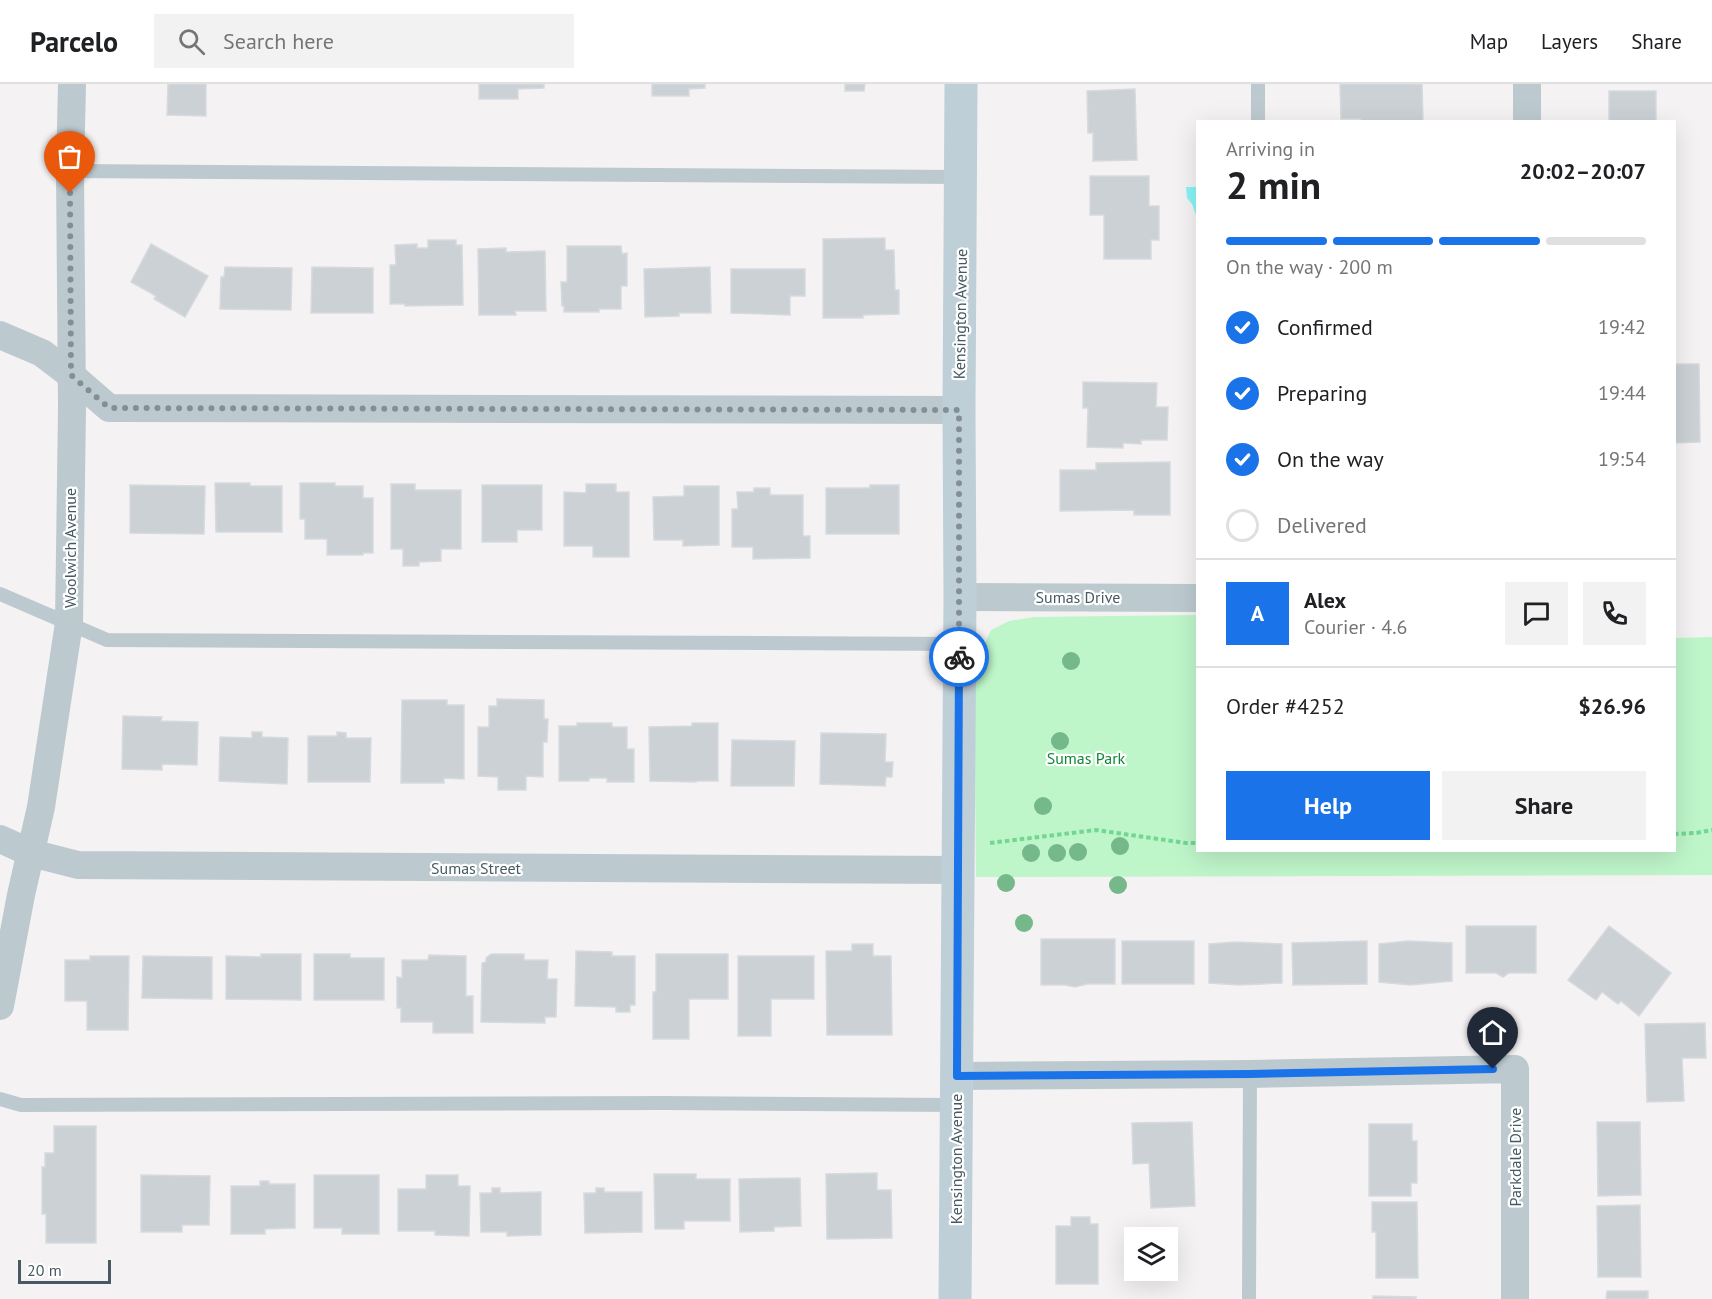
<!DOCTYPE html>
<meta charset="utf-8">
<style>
body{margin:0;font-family:"PT Sans",sans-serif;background:#f2f2f2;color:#202124;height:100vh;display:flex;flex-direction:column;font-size:22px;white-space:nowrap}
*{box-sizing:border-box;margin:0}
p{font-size:20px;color:#757577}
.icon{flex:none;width:33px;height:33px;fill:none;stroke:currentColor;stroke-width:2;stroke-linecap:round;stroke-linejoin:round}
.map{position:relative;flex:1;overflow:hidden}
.side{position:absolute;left:1196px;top:36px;width:480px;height:732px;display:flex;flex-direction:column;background:#fff;border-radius:0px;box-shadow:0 6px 24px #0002}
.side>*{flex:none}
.buttons{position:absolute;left:1124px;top:1143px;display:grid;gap:12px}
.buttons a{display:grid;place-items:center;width:54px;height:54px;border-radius:0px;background:#fff;box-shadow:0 6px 24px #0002;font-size:30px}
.scale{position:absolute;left:18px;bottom:15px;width:93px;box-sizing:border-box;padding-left:6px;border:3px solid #475a62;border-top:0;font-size:16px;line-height:21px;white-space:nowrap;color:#475a62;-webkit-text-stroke:4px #fff;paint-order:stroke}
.pin{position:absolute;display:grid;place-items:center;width:51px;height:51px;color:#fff;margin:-62px -26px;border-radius:50% 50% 50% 0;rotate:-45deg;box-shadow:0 0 6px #0007}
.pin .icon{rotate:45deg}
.courier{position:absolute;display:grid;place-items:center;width:60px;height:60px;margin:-30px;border:4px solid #1a73e8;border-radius:50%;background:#fff;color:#222;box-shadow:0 2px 8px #0007}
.overview em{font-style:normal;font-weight:700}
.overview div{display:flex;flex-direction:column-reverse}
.overview{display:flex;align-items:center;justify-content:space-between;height:102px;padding:0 30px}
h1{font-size:39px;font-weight:700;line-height:45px}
.bar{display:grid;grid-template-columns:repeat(4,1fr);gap:9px 6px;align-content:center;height:72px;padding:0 30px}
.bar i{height:8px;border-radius:4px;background:#e0e0e0}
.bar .selected{background:#1a73e8}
.bar p{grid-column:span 4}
.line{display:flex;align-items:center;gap:15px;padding:0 30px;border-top:2px solid #e0e0e0}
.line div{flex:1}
.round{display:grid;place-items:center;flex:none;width:63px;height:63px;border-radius:0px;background:#f2f2f2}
ol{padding:0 30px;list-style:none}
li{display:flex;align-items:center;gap:18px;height:66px}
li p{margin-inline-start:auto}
li .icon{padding:6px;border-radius:50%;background:#1a73e8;color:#fff;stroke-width:4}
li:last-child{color:#757577}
li i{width:33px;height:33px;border:3px solid #e0e0e0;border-radius:50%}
.button{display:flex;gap:12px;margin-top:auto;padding:12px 30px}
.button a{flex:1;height:69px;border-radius:0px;background:#1a73e8;color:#fff;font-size:24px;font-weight:700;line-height:69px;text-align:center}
.button a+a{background:#f2f2f2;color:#202124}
header{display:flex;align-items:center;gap:36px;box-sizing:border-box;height:84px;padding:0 30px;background:#fff;border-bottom:2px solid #e0e0e0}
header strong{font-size:28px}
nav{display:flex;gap:33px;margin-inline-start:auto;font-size:21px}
.search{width:420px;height:54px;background:#f2f2f2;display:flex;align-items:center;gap:15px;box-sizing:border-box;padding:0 21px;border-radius:0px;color:#757577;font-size:22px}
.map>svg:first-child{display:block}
.green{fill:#bef5c9}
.water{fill:#87f4f6}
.building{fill:#cbd1d5;stroke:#d6dade;stroke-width:1.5}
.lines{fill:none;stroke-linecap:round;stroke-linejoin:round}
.path{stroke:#71d792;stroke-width:4;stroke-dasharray:4.5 3;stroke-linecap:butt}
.lane{stroke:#bccad0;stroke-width:14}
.street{stroke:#bccad0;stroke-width:28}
.secondary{stroke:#becfd7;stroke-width:33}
.tree{fill:#75b88a}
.done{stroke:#848f95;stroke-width:6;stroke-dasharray:0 10.8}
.route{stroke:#1a73e8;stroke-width:8}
.labels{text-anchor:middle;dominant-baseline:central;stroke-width:4.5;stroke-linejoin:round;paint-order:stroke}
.street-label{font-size:16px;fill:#475a62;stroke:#fff}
.park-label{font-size:16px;fill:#0d8834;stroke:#fff}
</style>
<header>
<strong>Parcelo</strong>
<div class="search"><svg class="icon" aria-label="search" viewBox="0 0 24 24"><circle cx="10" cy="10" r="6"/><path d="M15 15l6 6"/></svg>Search here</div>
<nav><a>Map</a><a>Layers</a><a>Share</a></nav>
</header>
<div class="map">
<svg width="1712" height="1215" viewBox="0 0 1712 1215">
<rect width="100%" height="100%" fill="#f5f2f3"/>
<path class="green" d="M 1197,531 L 1197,766 L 1674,766 L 1674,554 L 1712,553 L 1712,791 L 976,793 L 974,582 L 991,546 L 1009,537 L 1034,533 Z"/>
<path class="water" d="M 1186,103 L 1197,103 L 1197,159 L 1196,131 L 1192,120 L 1187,114 Z"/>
<g class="building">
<path d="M 168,0 L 206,0 L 206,32 L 167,31 Z"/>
<path d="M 479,0 L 544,0 L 544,4 L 518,5 L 518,15 L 479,15 Z"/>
<path d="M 652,0 L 705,0 L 705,4 L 689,5 L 689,12 L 652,12 Z"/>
<path d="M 845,0 L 865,0 L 864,7 L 845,7 Z"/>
<path d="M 1340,0 L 1422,0 L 1423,38 L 1361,38 L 1361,35 L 1341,35 Z"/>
<path d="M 1135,5 L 1137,76 L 1093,77 L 1093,49 L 1088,49 L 1087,7 Z"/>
<rect x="1609" y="7" width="47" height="31"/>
<path d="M 1090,92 L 1149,92 L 1149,122 L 1159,122 L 1159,156 L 1151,156 L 1151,175 L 1104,175 L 1104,131 L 1090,131 Z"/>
<path d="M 885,154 L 885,166 L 894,166 L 895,206 L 899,206 L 899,230 L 863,231 L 863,234 L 823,234 L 823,155 Z"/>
<path d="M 428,156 L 456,156 L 456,161 L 462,161 L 463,221 L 405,222 L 405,220 L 390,220 L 390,181 L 396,181 L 395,161 L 417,160 L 417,164 L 428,164 Z"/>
<path d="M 151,160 L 208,192 L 185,233 L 154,215 L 156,212 L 131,198 Z"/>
<path d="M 567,162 L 621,162 L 622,170 L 627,169 L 627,202 L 621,202 L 621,225 L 599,225 L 599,228 L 564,228 L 564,222 L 562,222 L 561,198 L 567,198 Z"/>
<path d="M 506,164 L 506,168 L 545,167 L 546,227 L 515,227 L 516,231 L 479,231 L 478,165 Z"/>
<path d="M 225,183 L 292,184 L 291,226 L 220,225 L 221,193 L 224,193 Z"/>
<path d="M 312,183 L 373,184 L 373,229 L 311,229 Z"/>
<path d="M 710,183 L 711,229 L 679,229 L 679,232 L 645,233 L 644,185 Z"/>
<path d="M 731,185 L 805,185 L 805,212 L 790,212 L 790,231 L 731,229 Z"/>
<path d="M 1674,280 L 1699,280 L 1700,358 L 1674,359 Z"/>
<path d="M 1083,298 L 1157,299 L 1156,323 L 1168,323 L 1167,356 L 1141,356 L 1141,360 L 1123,359 L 1123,364 L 1087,363 L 1088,324 L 1083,324 Z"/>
<path d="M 1170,378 L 1170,431 L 1134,431 L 1134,426 L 1060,427 L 1060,386 L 1096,386 L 1096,379 Z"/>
<path d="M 215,399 L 250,399 L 250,402 L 282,402 L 282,448 L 216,448 Z"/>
<path d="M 300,399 L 335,399 L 335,402 L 363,402 L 363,414 L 373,414 L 373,469 L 363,469 L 363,471 L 327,471 L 327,455 L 305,455 L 305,435 L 300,435 Z"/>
<path d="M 391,400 L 415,400 L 415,406 L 461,406 L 461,465 L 441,465 L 441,477 L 419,478 L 419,482 L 403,482 L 403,465 L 391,465 Z"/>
<path d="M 586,400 L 616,400 L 616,408 L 629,408 L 629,473 L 593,473 L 593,462 L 564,462 L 564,408 L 586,409 Z"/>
<path d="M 130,401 L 205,402 L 204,450 L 130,449 Z"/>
<path d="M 482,401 L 542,401 L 542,446 L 517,446 L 517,458 L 482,458 Z"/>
<path d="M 870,401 L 899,401 L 899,450 L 826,450 L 826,404 L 870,404 Z"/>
<path d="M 684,402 L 719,402 L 719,461 L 683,462 L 683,456 L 654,456 L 653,413 L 684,412 Z"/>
<path d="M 754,404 L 770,404 L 770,411 L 803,411 L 803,452 L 810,452 L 810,474 L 753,475 L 753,463 L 732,463 L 732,425 L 738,425 L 737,408 L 754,408 Z"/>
<path d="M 497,615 L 544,616 L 544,635 L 548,635 L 547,658 L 543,658 L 543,693 L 526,692 L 526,706 L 498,706 L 498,693 L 478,692 L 478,643 L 489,643 L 489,622 L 497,622 Z"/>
<path d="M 402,616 L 447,616 L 447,621 L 464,621 L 464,695 L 444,694 L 444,699 L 401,699 Z"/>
<path d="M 123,632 L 162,633 L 161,637 L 198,638 L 197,681 L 162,680 L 162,686 L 122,685 Z"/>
<path d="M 577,639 L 612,639 L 612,643 L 627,643 L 627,665 L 634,665 L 634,698 L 607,698 L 607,694 L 589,694 L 589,697 L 559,697 L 559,642 L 577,642 Z"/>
<path d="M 692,639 L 718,639 L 718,697 L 696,697 L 696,698 L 650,697 L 649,643 L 692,642 Z"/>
<path d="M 252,648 L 262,648 L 262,653 L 288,654 L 287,700 L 219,697 L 220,653 L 252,654 Z"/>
<path d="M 337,648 L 346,649 L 346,654 L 371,654 L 370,698 L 308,698 L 308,652 L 337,652 Z"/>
<path d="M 821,649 L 886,650 L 885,678 L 893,678 L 892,693 L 886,693 L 885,702 L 820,700 Z"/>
<path d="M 732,656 L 795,657 L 794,702 L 731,702 Z"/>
<path d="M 1466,842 L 1536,842 L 1536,889 L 1509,889 L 1503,893 L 1496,889 L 1466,889 Z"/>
<path d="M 1609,842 L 1671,889 L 1639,932 L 1621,917 L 1618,920 L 1602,908 L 1596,916 L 1568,896 Z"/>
<path d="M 1041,855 L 1115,855 L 1115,900 L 1087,900 L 1075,903 L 1065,901 L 1041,901 Z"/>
<rect x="1122" y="857" width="72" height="43"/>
<path d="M 1367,857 L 1367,900 L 1293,901 L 1292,859 Z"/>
<path d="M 1408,857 L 1452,859 L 1452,897 L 1410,901 L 1379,898 L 1379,860 Z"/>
<path d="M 1236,858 L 1282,860 L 1282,899 L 1239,901 L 1209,899 L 1209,860 Z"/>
<path d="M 852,860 L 873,860 L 873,872 L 891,872 L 892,951 L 827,951 L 826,867 L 852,867 Z"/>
<path d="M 576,867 L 612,868 L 612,872 L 635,872 L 635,921 L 630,921 L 630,928 L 616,928 L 616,923 L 575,922 Z"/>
<path d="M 261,870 L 301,870 L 301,916 L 226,915 L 226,872 L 261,873 Z"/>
<path d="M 314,870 L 350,870 L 350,874 L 384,874 L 384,916 L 314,916 Z"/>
<path d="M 491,870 L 524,870 L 524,876 L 548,876 L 547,895 L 557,895 L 556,933 L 545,933 L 545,939 L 481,938 L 482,879 L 486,878 L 486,874 Z"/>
<path d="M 656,870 L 728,870 L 728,915 L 689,915 L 689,955 L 653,955 L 653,908 L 656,908 Z"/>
<path d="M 429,871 L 466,872 L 466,912 L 473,912 L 473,949 L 433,949 L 433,938 L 401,938 L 401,924 L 397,924 L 397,893 L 402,894 L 402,876 L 428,876 Z"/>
<path d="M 90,872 L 129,872 L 128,946 L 87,946 L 87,917 L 65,917 L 65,876 L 90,876 Z"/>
<path d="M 143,872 L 212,873 L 212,915 L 142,914 Z"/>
<path d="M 738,872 L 814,872 L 814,915 L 771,915 L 771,952 L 738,952 Z"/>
<path d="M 1705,939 L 1706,974 L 1682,974 L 1684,1017 L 1647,1018 L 1645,940 Z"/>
<path d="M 1192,1038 L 1195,1122 L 1151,1124 L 1149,1079 L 1133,1080 L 1132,1039 Z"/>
<path d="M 1597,1038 L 1640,1038 L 1641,1111 L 1598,1112 Z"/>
<path d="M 1369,1040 L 1412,1040 L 1412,1057 L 1417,1057 L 1417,1099 L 1411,1099 L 1411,1112 L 1369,1112 Z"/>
<path d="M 54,1042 L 96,1042 L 96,1159 L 46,1159 L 46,1130 L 42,1130 L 42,1083 L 45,1083 L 45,1069 L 54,1069 Z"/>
<path d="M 877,1089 L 877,1106 L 891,1106 L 892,1154 L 827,1155 L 826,1090 Z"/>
<path d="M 654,1090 L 696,1090 L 696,1095 L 730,1095 L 730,1137 L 684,1137 L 684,1145 L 655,1145 Z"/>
<path d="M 141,1091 L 210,1092 L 209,1141 L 182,1141 L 182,1148 L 141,1148 Z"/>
<path d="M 314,1091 L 379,1091 L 379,1150 L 342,1150 L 342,1144 L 314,1144 Z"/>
<path d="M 426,1091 L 458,1091 L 458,1102 L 470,1102 L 469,1152 L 435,1151 L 435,1147 L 398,1147 L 398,1105 L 426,1105 Z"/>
<path d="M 800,1094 L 801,1142 L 774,1143 L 774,1147 L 740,1148 L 739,1095 Z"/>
<path d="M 260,1097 L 269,1097 L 269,1100 L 295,1100 L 295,1144 L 265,1145 L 265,1150 L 231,1150 L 231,1102 L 260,1102 Z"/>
<path d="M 492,1104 L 500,1104 L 500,1109 L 541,1108 L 541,1151 L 507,1152 L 507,1148 L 481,1148 L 480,1109 L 492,1109 Z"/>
<path d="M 596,1104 L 604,1104 L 604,1108 L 642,1108 L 642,1148 L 585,1149 L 584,1109 L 596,1109 Z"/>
<path d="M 1372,1118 L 1417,1118 L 1418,1194 L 1376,1194 L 1376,1148 L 1372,1148 Z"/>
<path d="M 1640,1121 L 1641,1193 L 1598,1193 L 1597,1122 Z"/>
<path d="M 1071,1133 L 1090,1133 L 1090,1140 L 1098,1140 L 1098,1200 L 1056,1200 L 1056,1142 L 1071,1142 Z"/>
<path d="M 1607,1207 L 1648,1207 L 1648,1215 L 1606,1215 Z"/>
<path d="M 1373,1212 L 1416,1213 L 1416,1215 L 1373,1215 Z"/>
</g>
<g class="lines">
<g class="path">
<path d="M 1674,750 L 1696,749 L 1712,746"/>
<path d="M 990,759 L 1096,746 L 1186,759 L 1197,759"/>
</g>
<g class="lane">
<path d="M 1258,38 L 1258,0"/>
<path d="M 70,87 L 961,93"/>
<path d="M 0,510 L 107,556 L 959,560"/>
<path d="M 0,1015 L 21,1021 L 664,1019 L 956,1021"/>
<path d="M 1249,1215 L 1250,990"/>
</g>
<g class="street">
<path d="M 1527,38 L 1527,0"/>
<path d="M 0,251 L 42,269 L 71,291 L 109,324 L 959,326"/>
<path d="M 960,513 L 1197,514"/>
<path d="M 0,755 L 31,769 L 78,781 L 957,786"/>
<path d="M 0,922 L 21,811 L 41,723 L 69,539 L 72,324 L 70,87 L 72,0"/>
<path d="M 957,992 L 1250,990 L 1515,985 L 1515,1215"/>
</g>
<path class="secondary" d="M 955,1215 L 960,513 L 959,326 L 961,0"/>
</g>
<g class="tree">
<circle cx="1071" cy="577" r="9"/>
<circle cx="1060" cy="657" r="9"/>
<circle cx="1043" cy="722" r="9"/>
<circle cx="1120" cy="762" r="9"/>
<circle cx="1078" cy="768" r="9"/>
<circle cx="1031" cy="769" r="9"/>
<circle cx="1057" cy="769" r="9"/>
<circle cx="1006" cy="799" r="9"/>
<circle cx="1118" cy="801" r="9"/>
<circle cx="1024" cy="839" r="9"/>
</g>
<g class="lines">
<path class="done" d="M 70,109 L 71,291 L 109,324 L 959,326 L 959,573"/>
<path class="route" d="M 959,573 L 957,992 L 1250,990 L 1493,985"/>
</g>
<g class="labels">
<g class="street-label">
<text transform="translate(960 230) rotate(-89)">Kensington Avenue</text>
<text transform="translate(70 464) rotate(-90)">Woolwich Avenue</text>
<text x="1078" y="513">Sumas Drive</text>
<text x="476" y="784">Sumas Street</text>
<text transform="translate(1515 1073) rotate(-90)">Parkdale Drive</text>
<text transform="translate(956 1075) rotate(-90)">Kensington Avenue</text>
</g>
<g class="park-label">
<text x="1086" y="674">Sumas Park</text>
</g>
</g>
</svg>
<div class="buttons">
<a><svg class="icon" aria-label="layers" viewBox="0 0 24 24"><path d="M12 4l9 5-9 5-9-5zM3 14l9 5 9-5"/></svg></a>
</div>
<div class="scale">20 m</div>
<div class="pin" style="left:70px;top:109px;background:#ea580c"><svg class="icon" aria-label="bag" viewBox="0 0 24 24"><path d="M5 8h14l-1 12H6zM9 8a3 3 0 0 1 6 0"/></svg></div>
<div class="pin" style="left:1493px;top:985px;background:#1f2937"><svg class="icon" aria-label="home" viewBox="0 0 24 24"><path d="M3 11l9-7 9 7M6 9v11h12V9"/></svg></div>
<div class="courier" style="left:959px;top:573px"><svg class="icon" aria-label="bike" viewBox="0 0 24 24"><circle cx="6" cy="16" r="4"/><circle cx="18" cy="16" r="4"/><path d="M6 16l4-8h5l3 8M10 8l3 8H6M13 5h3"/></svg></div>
<section class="side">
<div class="overview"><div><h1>2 min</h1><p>Arriving in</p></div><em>20:02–20:07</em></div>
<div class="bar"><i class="selected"></i><i class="selected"></i><i class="selected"></i><i></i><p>On the way · 200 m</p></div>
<ol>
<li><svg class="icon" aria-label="check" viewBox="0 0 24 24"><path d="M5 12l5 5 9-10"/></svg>Confirmed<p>19:42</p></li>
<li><svg class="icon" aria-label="check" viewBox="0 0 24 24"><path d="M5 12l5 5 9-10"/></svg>Preparing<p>19:44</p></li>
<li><svg class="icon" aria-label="check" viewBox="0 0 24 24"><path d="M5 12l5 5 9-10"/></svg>On the way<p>19:54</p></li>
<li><i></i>Delivered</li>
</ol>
<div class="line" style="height:108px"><b class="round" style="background:#1a73e8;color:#fff">A</b><div><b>Alex</b><p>Courier · 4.6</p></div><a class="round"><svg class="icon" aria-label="chat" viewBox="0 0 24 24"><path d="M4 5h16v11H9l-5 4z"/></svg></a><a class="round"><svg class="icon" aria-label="phone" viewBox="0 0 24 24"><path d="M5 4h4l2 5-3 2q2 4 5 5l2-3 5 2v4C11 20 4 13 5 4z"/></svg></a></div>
<div class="line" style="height:78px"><div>Order #4252</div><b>$26.96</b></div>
<div class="button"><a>Help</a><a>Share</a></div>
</section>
</div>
